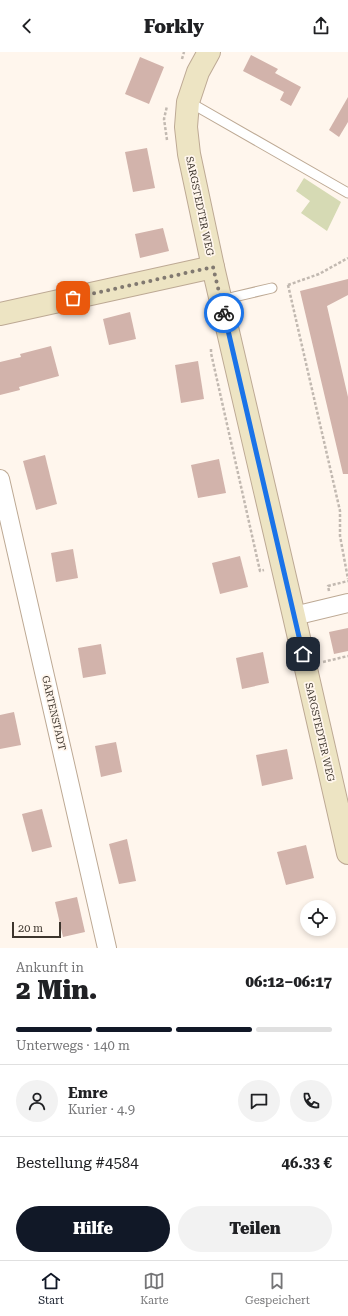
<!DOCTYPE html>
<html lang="de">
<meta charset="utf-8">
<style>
body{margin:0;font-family:"Roboto Serif",serif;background:#f2f2f2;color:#202124;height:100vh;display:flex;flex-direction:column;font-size:15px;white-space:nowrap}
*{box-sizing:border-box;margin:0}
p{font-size:13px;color:#757577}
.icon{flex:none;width:22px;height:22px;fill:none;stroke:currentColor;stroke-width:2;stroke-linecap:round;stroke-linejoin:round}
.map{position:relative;height:896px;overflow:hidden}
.panel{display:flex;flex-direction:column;background:#fff;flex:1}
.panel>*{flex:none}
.controls{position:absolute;left:300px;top:848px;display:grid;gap:8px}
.controls a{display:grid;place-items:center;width:36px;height:36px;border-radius:50%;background:#fff;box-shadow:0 2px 6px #0003;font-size:20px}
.scale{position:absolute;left:12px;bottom:10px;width:49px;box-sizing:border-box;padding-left:4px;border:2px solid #3d352d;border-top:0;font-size:11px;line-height:14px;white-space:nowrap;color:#3d352d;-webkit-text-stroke:3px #fff6ed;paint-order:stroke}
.pin{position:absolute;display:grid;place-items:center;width:34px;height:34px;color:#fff;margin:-17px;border-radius:8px;box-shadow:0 2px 6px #0006}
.courier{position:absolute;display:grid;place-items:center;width:40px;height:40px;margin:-20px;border:3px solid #1a73e8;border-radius:50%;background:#fff;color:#222;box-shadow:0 1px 5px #0007}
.headline em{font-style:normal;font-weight:800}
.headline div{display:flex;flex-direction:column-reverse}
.headline{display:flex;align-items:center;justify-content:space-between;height:68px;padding:0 16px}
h1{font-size:26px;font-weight:800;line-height:30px}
.bar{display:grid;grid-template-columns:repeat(4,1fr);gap:6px 4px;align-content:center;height:48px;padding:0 16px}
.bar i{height:5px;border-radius:3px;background:#e0e0e0}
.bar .current{background:#111827}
.bar p{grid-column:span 4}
.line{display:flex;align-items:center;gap:10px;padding:0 16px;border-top:1px solid #e0e0e0}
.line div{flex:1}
.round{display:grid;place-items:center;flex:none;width:42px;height:42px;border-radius:21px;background:#f2f2f2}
.primary-button{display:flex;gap:8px;margin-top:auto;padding:8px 16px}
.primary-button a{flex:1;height:46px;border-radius:24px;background:#111827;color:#fff;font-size:16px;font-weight:800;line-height:46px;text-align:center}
.primary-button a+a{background:#f2f2f2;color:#202124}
header{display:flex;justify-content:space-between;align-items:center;height:52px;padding:0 16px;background:#fff;font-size:18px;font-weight:800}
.tab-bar{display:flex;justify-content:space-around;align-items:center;height:56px;border-top:1px solid #e0e0e0;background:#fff;font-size:11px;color:#757577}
.tab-bar a{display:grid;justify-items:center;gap:2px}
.tab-bar .current{color:#111827}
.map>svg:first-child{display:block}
.green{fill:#d6dab4}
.building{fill:#d2b3ab}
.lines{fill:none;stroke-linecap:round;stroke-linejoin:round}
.lane-casing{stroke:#bda994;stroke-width:11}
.street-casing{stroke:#bda994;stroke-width:20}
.secondary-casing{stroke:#bda994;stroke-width:24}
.path{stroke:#c2b9b1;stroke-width:2.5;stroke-dasharray:3 2;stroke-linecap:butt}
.lane{stroke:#fff;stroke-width:9}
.street{stroke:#fff;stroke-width:18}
.secondary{stroke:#ede4c3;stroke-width:22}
.done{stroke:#817970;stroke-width:4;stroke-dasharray:0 7.2}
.route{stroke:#1a73e8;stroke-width:5}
.labels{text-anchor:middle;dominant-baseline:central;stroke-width:3.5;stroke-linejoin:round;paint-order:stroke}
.street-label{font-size:10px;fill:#3d352d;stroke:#fff6ed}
</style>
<header><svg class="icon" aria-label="back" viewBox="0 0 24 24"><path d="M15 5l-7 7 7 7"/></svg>Forkly<svg class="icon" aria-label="share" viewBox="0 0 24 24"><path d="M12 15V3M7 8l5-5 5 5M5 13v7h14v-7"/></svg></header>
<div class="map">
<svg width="348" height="896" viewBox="0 0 348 896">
<rect width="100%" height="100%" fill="#fff6ed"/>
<path class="green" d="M 304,126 L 341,150 L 327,179 L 301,161 L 310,149 L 296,139 Z"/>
<g class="building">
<path d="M 251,3 L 278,17 L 275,21 L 301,35 L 291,54 L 280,48 L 284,40 L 243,19 Z"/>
<path d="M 140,5 L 164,15 L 149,52 L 125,42 Z"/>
<path d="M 348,45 L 348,70 L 339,85 L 329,78 Z"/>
<path d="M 147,96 L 155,136 L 133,140 L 125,100 Z"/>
<path d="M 163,176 L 169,199 L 140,206 L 135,182 Z"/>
<path d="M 348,227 L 348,243 L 327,254 L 348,345 L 348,422 L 343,422 L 300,239 Z"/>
<path d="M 130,260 L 136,287 L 109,293 L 103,267 Z"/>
<path d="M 51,294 L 59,324 L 19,335 L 20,338 L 0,343 L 0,310 L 21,305 L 20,302 Z"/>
<path d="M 198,309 L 204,347 L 181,351 L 175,313 Z"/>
<path d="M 45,403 L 57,452 L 36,458 L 23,409 Z"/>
<path d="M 219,407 L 226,441 L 198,446 L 191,413 Z"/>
<path d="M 73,497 L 78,526 L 56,530 L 51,501 Z"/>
<path d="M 240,504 L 248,535 L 220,542 L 212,511 Z"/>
<path d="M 348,576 L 348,599 L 334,602 L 329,580 Z"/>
<path d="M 101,592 L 106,622 L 83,626 L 78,596 Z"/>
<path d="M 263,600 L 269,631 L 242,637 L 236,606 Z"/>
<path d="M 14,660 L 21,693 L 0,697 L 0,663 Z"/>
<path d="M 116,690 L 122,720 L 101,725 L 95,694 Z"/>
<path d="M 287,697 L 293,727 L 262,734 L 256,703 Z"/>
<path d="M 42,757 L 52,795 L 32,800 L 22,762 Z"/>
<path d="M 127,787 L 136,829 L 119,832 L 109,792 Z"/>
<path d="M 306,793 L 314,826 L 286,833 L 277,800 Z"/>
<path d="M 77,845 L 85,880 L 63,885 L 55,850 Z"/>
</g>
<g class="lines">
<g class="lane-casing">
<g id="lane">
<path d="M 189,50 L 348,141"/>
<path d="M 221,248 L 272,236"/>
</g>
</g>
<g class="street-casing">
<g id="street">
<path d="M 0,427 L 107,896"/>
<path d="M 294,564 L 348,551"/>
</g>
</g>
<g class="secondary-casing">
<g id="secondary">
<path d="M 209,0 L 198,20 L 188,50 L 186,75 L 189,102 L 213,215 L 294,564 L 348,801"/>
<path d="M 0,262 L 213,215"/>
</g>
</g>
<g class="path">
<path d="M 182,7 L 184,0"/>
<path d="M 167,88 L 164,67 L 167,54"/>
<path d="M 288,233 L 340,459 L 340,484 L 348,527"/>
<path d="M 288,233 L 319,222 L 348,206"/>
<path d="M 211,297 L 211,301 L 260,519 L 264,518"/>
<path d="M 329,539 L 328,534 L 348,529"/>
<path d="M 323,610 L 348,604"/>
</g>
<use href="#lane" class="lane"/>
<use href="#street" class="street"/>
<use href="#secondary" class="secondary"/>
</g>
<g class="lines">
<path class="done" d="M 73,246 L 213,215 L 224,261"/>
<path class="route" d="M 224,261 L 303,602"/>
</g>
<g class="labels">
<g class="street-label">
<text transform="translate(200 154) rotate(78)">SARGSTEDTER WEG</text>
<text transform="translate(54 661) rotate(77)">GARTENSTADT</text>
<text transform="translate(320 680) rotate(77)">SARGSTEDTER WEG</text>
</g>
</g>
</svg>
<div class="controls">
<a><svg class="icon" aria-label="locate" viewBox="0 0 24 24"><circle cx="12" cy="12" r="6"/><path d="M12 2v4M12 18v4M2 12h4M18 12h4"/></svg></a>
</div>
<div class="scale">20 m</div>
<div class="pin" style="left:73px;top:246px;background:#ea580c"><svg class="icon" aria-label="bag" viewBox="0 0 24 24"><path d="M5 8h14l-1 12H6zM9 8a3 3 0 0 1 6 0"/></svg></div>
<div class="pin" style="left:303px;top:602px;background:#1f2937"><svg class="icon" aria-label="home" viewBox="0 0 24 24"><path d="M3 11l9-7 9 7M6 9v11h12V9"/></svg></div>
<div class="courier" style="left:224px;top:261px"><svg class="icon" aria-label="bike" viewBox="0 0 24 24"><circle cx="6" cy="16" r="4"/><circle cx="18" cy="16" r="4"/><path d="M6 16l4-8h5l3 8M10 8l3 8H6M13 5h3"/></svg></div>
</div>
<section class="panel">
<div class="headline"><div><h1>2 Min.</h1><p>Ankunft in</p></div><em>06:12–06:17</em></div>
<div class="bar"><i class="current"></i><i class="current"></i><i class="current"></i><i></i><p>Unterwegs · 140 m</p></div>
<div class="line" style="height:72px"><a class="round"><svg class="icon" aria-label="person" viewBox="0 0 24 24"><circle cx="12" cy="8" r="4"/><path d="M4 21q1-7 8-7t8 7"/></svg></a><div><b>Emre</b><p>Kurier · 4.9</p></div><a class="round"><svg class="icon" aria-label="chat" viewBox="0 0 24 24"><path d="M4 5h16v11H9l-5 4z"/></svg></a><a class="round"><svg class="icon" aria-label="phone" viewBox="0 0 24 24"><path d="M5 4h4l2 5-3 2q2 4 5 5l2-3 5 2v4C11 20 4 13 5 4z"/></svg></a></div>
<div class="line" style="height:52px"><div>Bestellung #4584</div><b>46.33 €</b></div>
<div class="primary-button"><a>Hilfe</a><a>Teilen</a></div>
</section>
<nav class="tab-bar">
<a class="current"><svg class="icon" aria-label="home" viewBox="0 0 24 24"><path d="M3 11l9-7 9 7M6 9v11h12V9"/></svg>Start</a>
<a><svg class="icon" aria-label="map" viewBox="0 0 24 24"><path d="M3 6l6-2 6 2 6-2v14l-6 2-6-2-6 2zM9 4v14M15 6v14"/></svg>Karte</a>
<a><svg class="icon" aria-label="saved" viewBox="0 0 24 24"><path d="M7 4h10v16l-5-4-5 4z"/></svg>Gespeichert</a>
</nav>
